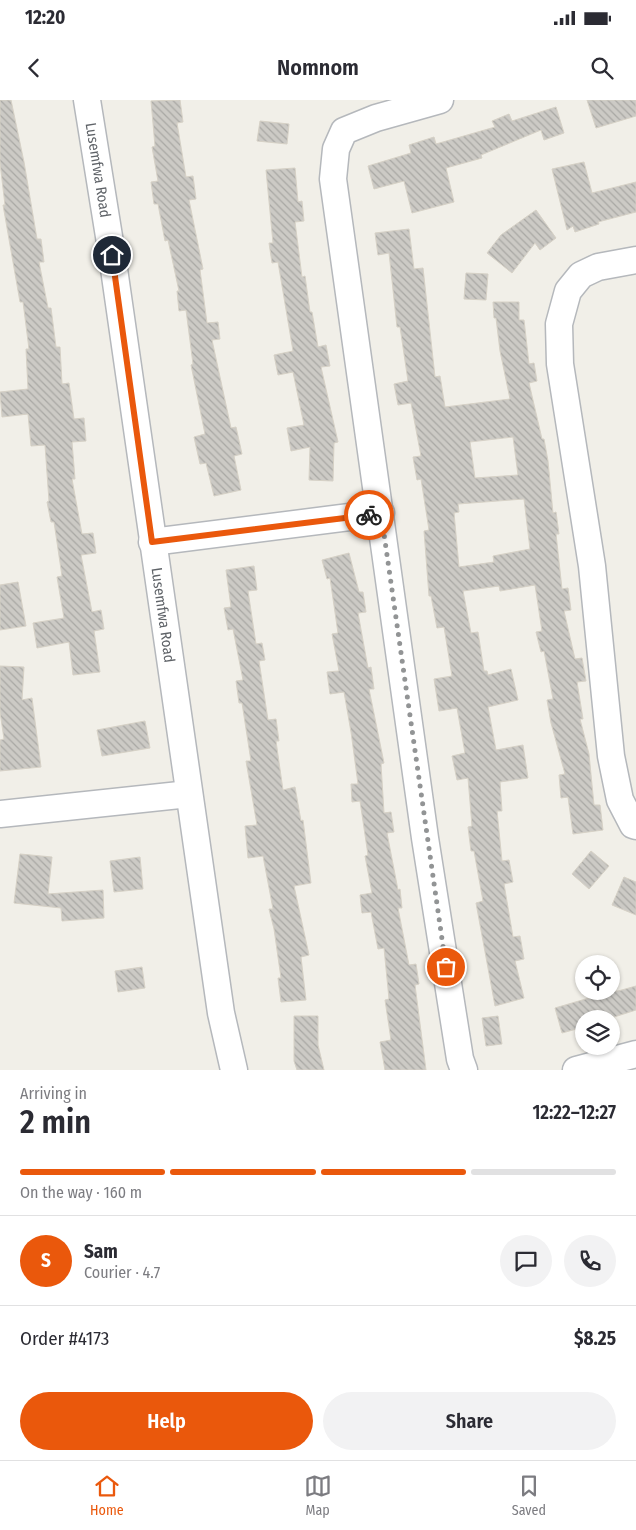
<!DOCTYPE html>
<meta charset="utf-8">
<style>
body{margin:0;font-family:"Fira Sans Condensed",sans-serif;background:#f2f2f3;color:#2b2b33;height:100vh;display:flex;flex-direction:column;font-size:19px;white-space:nowrap}
*{box-sizing:border-box;margin:0}
p{font-size:16px;color:#7c7c81}
.icon{flex:none;width:28px;height:28px;fill:none;stroke:currentColor;stroke-width:2;stroke-linecap:round;stroke-linejoin:round}
.map{position:relative;height:970px;overflow:hidden}
.side{display:flex;flex-direction:column;background:#fff;flex:1}
.side>*{flex:none}
.buttons{position:absolute;left:575px;top:855px;display:grid;gap:10px}
.buttons a{display:grid;place-items:center;width:45px;height:45px;border-radius:50%;background:#fff;box-shadow:0 1px 4px #0004;font-size:25px}
.pin{position:absolute;display:grid;place-items:center;width:42px;height:42px;color:#fff;margin:-21px;border:2px solid #fff;border-radius:50%;box-shadow:0 1px 5px #0007}
.courier{position:absolute;display:grid;place-items:center;width:50px;height:50px;margin:-25px;border:4px solid #ea580c;border-radius:50%;background:#fff;color:#222;box-shadow:0 1px 6px #0007}
.headline em{font-style:normal;font-weight:600}
.headline div{display:flex;flex-direction:column-reverse}
.headline{display:flex;align-items:center;justify-content:space-between;height:85px;padding:0 20px}
h1{font-size:32px;font-weight:600;line-height:38px}
.bar{display:grid;grid-template-columns:repeat(4,1fr);gap:8px 5px;align-content:center;height:60px;padding:0 20px}
.bar i{height:6px;border-radius:4px;background:#e1e1e2}
.bar .selected{background:#ea580c}
.bar p{grid-column:span 4}
.line{display:flex;align-items:center;gap:12px;padding:0 20px;border-top:1px solid #e1e1e2}
.line div{flex:1}
.round{display:grid;place-items:center;flex:none;width:52px;height:52px;border-radius:26px;background:#f2f2f3}
.cta{display:flex;gap:10px;margin-top:auto;padding:10px 20px}
.cta a{flex:1;height:58px;border-radius:30px;background:#ea580c;color:#fff;font-size:20px;font-weight:600;line-height:58px;text-align:center}
.cta a+a{background:#f2f2f3;color:#2b2b33}
.status{display:flex;justify-content:space-between;align-items:center;height:35px;padding:0 25px;background:#fff;direction:ltr}
.status svg{height:14px;fill:currentColor}
header{display:flex;justify-content:space-between;align-items:center;height:65px;padding:0 20px;background:#fff;font-size:22px;font-weight:600}
.menu{display:flex;justify-content:space-around;align-items:center;height:70px;border-top:1px solid #e1e1e2;background:#fff;font-size:14px;color:#7c7c81}
.menu a{display:grid;justify-items:center;gap:2px}
.menu .selected{color:#ea580c}
.map>svg:first-child{display:block}
.building{fill:url(#building-back-hatch);stroke:#d6d1c6;fill-rule:evenodd}
.lines{fill:none;stroke-linecap:round;stroke-linejoin:round}
.minor-casing{stroke:#b5b8bc;stroke-width:29}
.minor{stroke:#fff;stroke-width:26}
.done{stroke:#929495;stroke-width:5;stroke-dasharray:0 9}
.route{stroke:#ea580c;stroke-width:6}
.labels{text-anchor:middle;dominant-baseline:central;stroke-width:4;stroke-linejoin:round;paint-order:stroke}
.street-label{font-size:15px;fill:#5f6368;stroke:#fff}
</style>
<div class="status"><b>12:20</b><svg viewBox="0 0 49 12"><path d="M0 12V9h3v3zM5 12V6h3v6zM10 12V3h3v9zM15 12V0h3v12zM26 1h20v11H26zM47 4h2v5h-2z"/></svg></div>
<header><svg class="icon" aria-label="back" viewBox="0 0 24 24"><path d="M15 5l-7 7 7 7"/></svg>Nomnom<svg class="icon" aria-label="search" viewBox="0 0 24 24"><circle cx="10" cy="10" r="6"/><path d="M15 15l6 6"/></svg></header>
<div class="map">
<svg width="636" height="970" viewBox="0 0 636 970">
<defs>
<pattern id="building-back-hatch" width="6" height="6" patternUnits="userSpaceOnUse" patternTransform="scale(1.25)"><rect width="6" height="6" fill="#cccac5"/><path d="M-1 5l2 2M0 0l6 6M5-1l2 2" fill="none" stroke="#a9a8a4"/></pattern>
</defs>
<rect width="100%" height="100%" fill="#f1efe8"/>
<g class="building">
<path d="M 0,0 L 11,0 L 24,62 L 37,139 L 41,139 L 44,162 L 39,162 L 48,208 L 51,208 L 56,247 L 60,247 L 62,284 L 69,283 L 74,319 L 84,318 L 86,341 L 72,342 L 75,379 L 72,379 L 82,434 L 93,433 L 96,453 L 81,455 L 92,512 L 101,510 L 104,529 L 94,531 L 100,572 L 73,575 L 69,542 L 37,548 L 33,523 L 64,518 L 57,477 L 62,476 L 54,422 L 51,422 L 47,402 L 49,401 L 45,345 L 31,346 L 28,314 L 2,317 L 0,292 L 28,289 L 26,249 L 29,249 L 23,202 L 20,202 L 3,105 L 5,105 L 0,63 Z"/>
<path d="M 180,0 L 183,22 L 177,23 L 186,77 L 193,76 L 196,99 L 189,100 L 203,169 L 200,170 L 207,223 L 218,222 L 220,239 L 212,240 L 231,328 L 236,327 L 242,354 L 234,356 L 241,390 L 214,396 L 206,363 L 200,364 L 194,337 L 205,334 L 191,265 L 193,264 L 186,210 L 179,211 L 177,191 L 179,191 L 168,140 L 165,141 L 158,104 L 154,104 L 151,82 L 158,81 L 152,47 L 155,46 L 151,1 Z"/>
<path d="M 587,0 L 636,0 L 636,16 L 596,28 Z"/>
<path d="M 556,7 L 564,33 L 544,40 L 541,30 L 481,55 L 482,58 L 446,68 L 454,102 L 412,113 L 404,81 L 374,89 L 368,66 L 411,53 L 409,45 L 434,37 L 436,44 L 495,27 L 492,21 L 509,14 L 512,21 Z"/>
<path d="M 260,21 L 289,24 L 287,44 L 257,41 Z"/>
<path d="M 584,62 L 592,93 L 636,82 L 636,112 L 598,122 L 599,124 L 575,132 L 573,126 L 567,130 L 552,69 Z"/>
<path d="M 295,68 L 298,102 L 302,101 L 304,121 L 295,122 L 302,177 L 305,176 L 310,212 L 312,212 L 318,247 L 326,245 L 330,266 L 321,267 L 338,342 L 334,343 L 333,381 L 309,380 L 310,347 L 291,351 L 287,328 L 304,325 L 293,272 L 278,275 L 274,255 L 293,251 L 278,162 L 272,163 L 269,143 L 273,143 L 266,70 Z"/>
<path d="M 536,110 L 556,138 L 540,150 L 535,143 L 512,173 L 487,153 L 501,135 Z"/>
<path d="M 409,129 L 414,169 L 423,168 L 435,277 L 440,276 L 445,307 L 510,299 L 500,251 L 496,218 L 494,218 L 493,202 L 519,202 L 519,220 L 524,220 L 529,264 L 534,263 L 537,281 L 529,283 L 542,339 L 544,339 L 548,361 L 553,413 L 556,412 L 559,434 L 556,434 L 562,489 L 568,488 L 571,510 L 564,511 L 575,559 L 582,558 L 586,581 L 577,582 L 583,619 L 580,619 L 589,654 L 594,705 L 600,705 L 603,730 L 573,734 L 568,697 L 561,698 L 559,675 L 565,674 L 551,623 L 547,600 L 553,599 L 544,551 L 541,552 L 536,532 L 542,531 L 535,485 L 500,491 L 499,486 L 463,491 L 471,533 L 478,532 L 484,571 L 487,571 L 488,575 L 511,569 L 518,600 L 488,607 L 496,650 L 523,645 L 528,678 L 500,682 L 502,711 L 497,711 L 502,761 L 509,760 L 513,782 L 504,784 L 513,837 L 520,836 L 524,859 L 515,861 L 524,898 L 495,906 L 476,803 L 483,801 L 474,751 L 471,751 L 468,727 L 472,726 L 468,678 L 457,680 L 452,656 L 465,653 L 457,608 L 439,611 L 434,579 L 452,576 L 444,527 L 437,528 L 431,496 L 429,496 L 424,431 L 429,430 L 421,379 L 417,380 L 413,357 L 421,356 L 411,303 L 398,305 L 394,284 L 408,281 L 400,227 L 397,227 L 389,153 L 378,155 L 375,133 ZM 513,337 L 518,375 L 475,378 L 470,342 ZM 524,399 L 530,449 L 493,456 L 494,462 L 459,467 L 454,413 L 459,412 L 458,404 Z"/>
<path d="M 466,173 L 488,174 L 486,200 L 464,199 Z"/>
<path d="M 349,453 L 359,492 L 363,492 L 366,512 L 358,513 L 368,568 L 371,567 L 374,589 L 369,589 L 384,663 L 381,664 L 384,713 L 391,712 L 394,732 L 387,733 L 398,790 L 400,789 L 402,808 L 398,808 L 409,865 L 416,864 L 419,884 L 415,885 L 426,970 L 385,970 L 380,942 L 391,940 L 385,900 L 389,899 L 384,848 L 378,849 L 371,812 L 362,813 L 360,795 L 372,793 L 365,756 L 368,755 L 360,701 L 352,702 L 351,684 L 358,684 L 351,632 L 344,592 L 330,594 L 327,572 L 339,571 L 332,534 L 338,533 L 330,478 L 327,479 L 322,460 Z"/>
<path d="M 254,466 L 257,490 L 248,491 L 256,544 L 262,543 L 265,560 L 259,561 L 268,620 L 276,619 L 279,641 L 276,641 L 283,690 L 295,687 L 301,721 L 303,720 L 311,783 L 294,786 L 309,855 L 301,857 L 306,900 L 281,902 L 278,878 L 281,878 L 274,829 L 269,809 L 273,809 L 263,756 L 248,758 L 245,726 L 257,725 L 246,661 L 251,661 L 242,603 L 239,603 L 236,581 L 243,580 L 233,529 L 228,530 L 224,508 L 231,507 L 226,470 Z"/>
<path d="M 18,482 L 26,526 L 0,530 L 0,485 Z"/>
<path d="M 0,566 L 24,567 L 22,600 L 32,598 L 41,667 L 0,671 L 0,640 L 4,639 L 0,612 Z"/>
<path d="M 145,621 L 150,648 L 102,656 L 97,630 Z"/>
<path d="M 591,751 L 609,766 L 589,789 L 572,774 Z"/>
<path d="M 20,754 L 52,757 L 48,794 L 103,790 L 104,818 L 62,821 L 61,808 L 14,803 Z"/>
<path d="M 140,757 L 143,789 L 114,792 L 110,761 Z"/>
<path d="M 624,777 L 636,782 L 636,815 L 612,805 Z"/>
<path d="M 142,867 L 145,888 L 118,892 L 115,871 Z"/>
<path d="M 636,886 L 636,910 L 608,919 L 584,919 L 584,927 L 562,933 L 555,908 L 589,898 L 587,891 L 618,891 Z"/>
<path d="M 294,916 L 318,916 L 318,945 L 324,970 L 297,970 L 294,961 Z"/>
<path d="M 498,916 L 502,944 L 486,946 L 482,918 Z"/>
</g>
<g class="lines">
<g class="minor-casing">
<g id="minor">
<path d="M 87,0 L 112,155 L 221,913 L 234,970"/>
<path d="M 440,0 L 376,18 L 344,31 L 336,49 L 333,79 L 425,738 L 460,959 L 464,970"/>
<path d="M 636,160 L 598,167 L 581,175 L 568,191 L 559,224 L 560,264 L 592,466 L 611,656 L 620,700 L 633,725 L 636,726"/>
<path d="M 152,442 L 381,413"/>
<path d="M 0,714 L 189,694"/>
<path d="M 576,970 L 636,954"/>
</g>
</g>
<use href="#minor" class="minor"/>
</g>
<g class="lines">
<path class="done" d="M 369,415 L 381,413 L 446,867"/>
<path class="route" d="M 112,155 L 152,442 L 369,415"/>
</g>
<g class="labels">
<g class="street-label">
<text transform="translate(98 70) rotate(81)">Lusemfwa Road</text>
<text transform="translate(163 515) rotate(82)">Lusemfwa Road</text>
</g>
</g>
</svg>
<div class="buttons">
<a><svg class="icon" aria-label="locate" viewBox="0 0 24 24"><circle cx="12" cy="12" r="6"/><path d="M12 2v4M12 18v4M2 12h4M18 12h4"/></svg></a>
<a><svg class="icon" aria-label="layers" viewBox="0 0 24 24"><path d="M12 4l9 5-9 5-9-5zM3 14l9 5 9-5"/></svg></a>
</div>
<div class="pin" style="left:446px;top:867px;background:#ea580c"><svg class="icon" aria-label="bag" viewBox="0 0 24 24"><path d="M5 8h14l-1 12H6zM9 8a3 3 0 0 1 6 0"/></svg></div>
<div class="pin" style="left:112px;top:155px;background:#1f2937"><svg class="icon" aria-label="home" viewBox="0 0 24 24"><path d="M3 11l9-7 9 7M6 9v11h12V9"/></svg></div>
<div class="courier" style="left:369px;top:415px"><svg class="icon" aria-label="bike" viewBox="0 0 24 24"><circle cx="6" cy="16" r="4"/><circle cx="18" cy="16" r="4"/><path d="M6 16l4-8h5l3 8M10 8l3 8H6M13 5h3"/></svg></div>
</div>
<section class="side">
<div class="headline"><div><h1>2 min</h1><p>Arriving in</p></div><em>12:22–12:27</em></div>
<div class="bar"><i class="selected"></i><i class="selected"></i><i class="selected"></i><i></i><p>On the way · 160 m</p></div>
<div class="line" style="height:90px"><b class="round" style="background:#ea580c;color:#fff">S</b><div><b>Sam</b><p>Courier · 4.7</p></div><a class="round"><svg class="icon" aria-label="chat" viewBox="0 0 24 24"><path d="M4 5h16v11H9l-5 4z"/></svg></a><a class="round"><svg class="icon" aria-label="phone" viewBox="0 0 24 24"><path d="M5 4h4l2 5-3 2q2 4 5 5l2-3 5 2v4C11 20 4 13 5 4z"/></svg></a></div>
<div class="line" style="height:65px"><div>Order #4173</div><b>$8.25</b></div>
<div class="cta"><a>Help</a><a>Share</a></div>
</section>
<nav class="menu">
<a class="selected"><svg class="icon" aria-label="home" viewBox="0 0 24 24"><path d="M3 11l9-7 9 7M6 9v11h12V9"/></svg>Home</a>
<a><svg class="icon" aria-label="map" viewBox="0 0 24 24"><path d="M3 6l6-2 6 2 6-2v14l-6 2-6-2-6 2zM9 4v14M15 6v14"/></svg>Map</a>
<a><svg class="icon" aria-label="saved" viewBox="0 0 24 24"><path d="M7 4h10v16l-5-4-5 4z"/></svg>Saved</a>
</nav>
